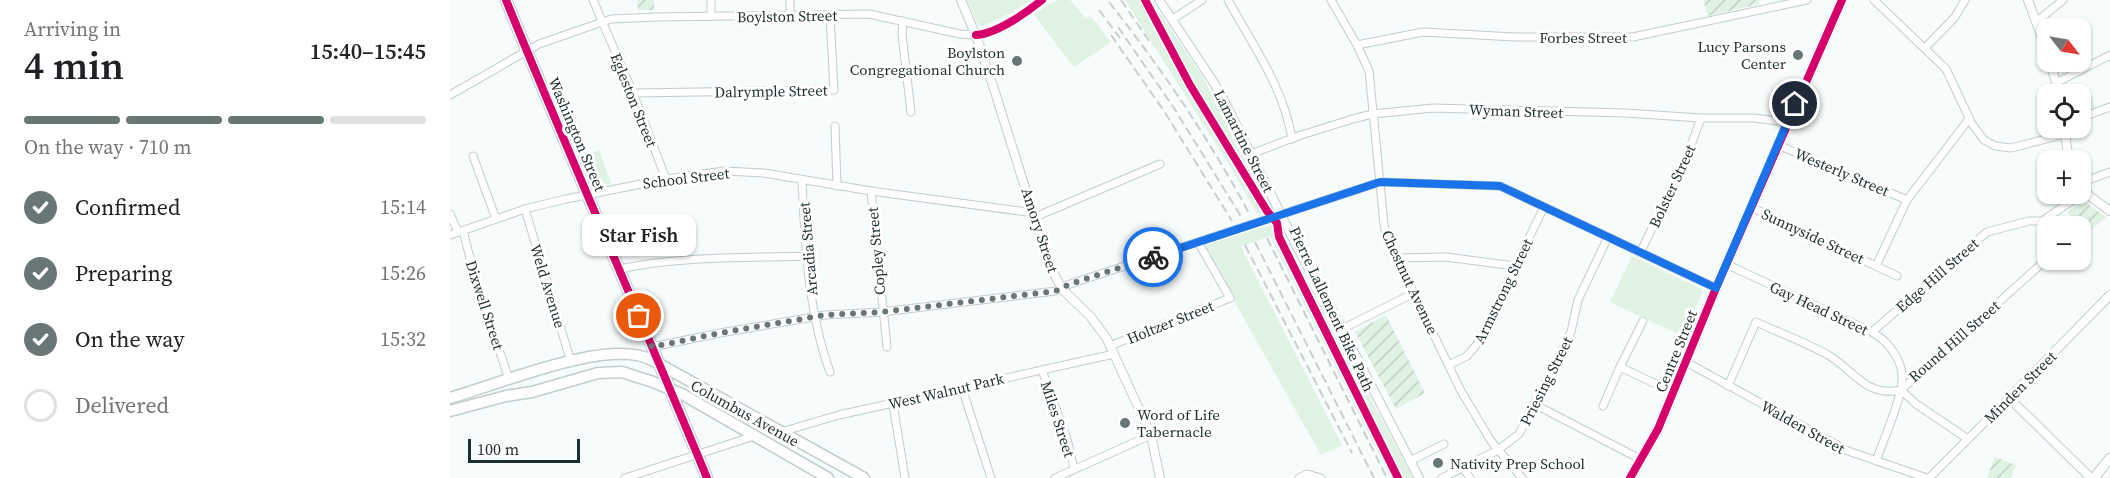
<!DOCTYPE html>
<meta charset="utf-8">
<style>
body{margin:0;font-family:"Source Serif 4",serif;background:#f6f6f6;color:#202124;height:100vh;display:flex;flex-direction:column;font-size:22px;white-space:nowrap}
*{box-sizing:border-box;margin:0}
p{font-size:20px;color:#757577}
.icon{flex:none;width:33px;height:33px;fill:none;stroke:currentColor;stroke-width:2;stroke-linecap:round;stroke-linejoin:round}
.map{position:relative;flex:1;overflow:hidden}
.panel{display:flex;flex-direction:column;background:#fff;width:450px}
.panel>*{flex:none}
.needle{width:39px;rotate:121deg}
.fabs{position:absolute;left:1587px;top:18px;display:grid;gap:12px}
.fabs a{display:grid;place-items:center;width:54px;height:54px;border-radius:12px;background:#fff;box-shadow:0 2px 4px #0004;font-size:30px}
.scale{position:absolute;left:18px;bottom:15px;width:112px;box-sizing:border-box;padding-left:6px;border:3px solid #1c2f2f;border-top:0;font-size:16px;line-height:21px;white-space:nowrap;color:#1c2f2f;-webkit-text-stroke:4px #fff;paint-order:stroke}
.pin{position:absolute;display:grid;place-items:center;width:51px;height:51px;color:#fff;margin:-26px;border:3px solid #fff;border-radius:50%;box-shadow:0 2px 6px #0007}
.courier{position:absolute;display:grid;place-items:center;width:60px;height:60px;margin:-30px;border:4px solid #1a73e8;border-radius:50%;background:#fff;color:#222;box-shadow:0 2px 8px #0007}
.bubble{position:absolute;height:42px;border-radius:12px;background:#fff;box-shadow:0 2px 4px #0004;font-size:20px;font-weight:600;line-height:42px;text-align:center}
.headline em{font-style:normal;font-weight:600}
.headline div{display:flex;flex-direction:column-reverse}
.headline{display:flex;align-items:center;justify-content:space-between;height:102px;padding:0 24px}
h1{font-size:39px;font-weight:600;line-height:45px}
.bar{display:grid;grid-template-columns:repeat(4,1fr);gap:9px 6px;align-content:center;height:72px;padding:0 24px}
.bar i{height:8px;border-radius:4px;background:#e0e0e0}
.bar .on{background:#687676}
.bar p{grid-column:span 4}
ol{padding:0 24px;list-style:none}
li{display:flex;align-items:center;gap:18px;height:66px}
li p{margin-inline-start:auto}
li .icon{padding:6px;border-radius:50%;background:#687676;color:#fff;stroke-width:4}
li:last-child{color:#757577}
li i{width:33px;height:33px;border:3px solid #e0e0e0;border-radius:50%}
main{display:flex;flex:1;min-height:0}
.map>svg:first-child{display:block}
.park{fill:#e0f2e3}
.garden{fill:url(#garden-furrows)}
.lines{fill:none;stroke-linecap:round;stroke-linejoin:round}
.minor-casing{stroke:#c2cdcd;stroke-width:9}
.tertiary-casing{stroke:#c2cdcd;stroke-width:10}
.secondary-casing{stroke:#c2cdcd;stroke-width:11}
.primary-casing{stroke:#c2cdcd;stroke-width:13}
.minor{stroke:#fefefe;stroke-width:7}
.tertiary{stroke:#fefefe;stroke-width:8}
.secondary{stroke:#fefefe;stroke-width:9}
.primary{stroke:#fefefe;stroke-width:10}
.rail{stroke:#cbcece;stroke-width:2;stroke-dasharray:9 4.5;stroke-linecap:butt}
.cycleway-casing{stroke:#fff;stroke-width:11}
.cycleway{stroke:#d6006c;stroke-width:8}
.done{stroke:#687676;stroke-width:6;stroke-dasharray:0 10.8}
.route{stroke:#1a73e8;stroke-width:8}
.poi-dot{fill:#687676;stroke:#fff;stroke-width:2}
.labels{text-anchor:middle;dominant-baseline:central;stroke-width:6;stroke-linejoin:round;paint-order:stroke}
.street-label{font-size:15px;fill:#1c2f2f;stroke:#fff}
.poi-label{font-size:15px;fill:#1c2f2f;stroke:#fff;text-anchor:end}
</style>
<main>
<section class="panel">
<div class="headline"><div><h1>4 min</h1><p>Arriving in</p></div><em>15:40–15:45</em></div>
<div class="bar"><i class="on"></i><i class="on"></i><i class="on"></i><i></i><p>On the way · 710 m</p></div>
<ol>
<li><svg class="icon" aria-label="check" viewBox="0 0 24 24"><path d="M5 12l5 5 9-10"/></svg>Confirmed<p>15:14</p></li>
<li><svg class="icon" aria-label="check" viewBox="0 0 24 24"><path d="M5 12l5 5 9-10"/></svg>Preparing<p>15:26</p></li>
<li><svg class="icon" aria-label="check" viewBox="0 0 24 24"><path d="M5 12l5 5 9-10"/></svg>On the way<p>15:32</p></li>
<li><i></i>Delivered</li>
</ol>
</section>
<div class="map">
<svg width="1660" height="478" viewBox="0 0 1660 478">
<defs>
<pattern id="garden-furrows" width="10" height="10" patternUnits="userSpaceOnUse" patternTransform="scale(1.5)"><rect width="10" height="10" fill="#e0f2e3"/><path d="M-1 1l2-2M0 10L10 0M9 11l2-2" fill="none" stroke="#c0d0c3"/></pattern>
</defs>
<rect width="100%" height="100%" fill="#f6fbfb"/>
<g class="park">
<path d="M 517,0 L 581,0 L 561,13 L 533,26 L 528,25 Z"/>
<path d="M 609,0 L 620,0 L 636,19 L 640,16 L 661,42 L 624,67 L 584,15 L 597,5 Z"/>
<path d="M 675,0 L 701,0 L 753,77 L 819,205 L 815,212 L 807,214 L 783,171 Z"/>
<path d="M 1640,93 L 1645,107 L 1631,112 L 1631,98 Z"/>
<path d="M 149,150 L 161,183 L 161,184 C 140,184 140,174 133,156 Z"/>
<path d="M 824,224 L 828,225 L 963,478 L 941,478 L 820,236 L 791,247 L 892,445 L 871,455 L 753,246 Z"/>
<path d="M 1182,256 L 1253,290 L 1234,337 L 1160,302 Z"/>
</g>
<g class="garden">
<path d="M 187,0 L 204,0 L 204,10 L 188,10 Z"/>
<path d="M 1253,0 L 1309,0 L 1309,4 L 1258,16 Z"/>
<path d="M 1634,201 L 1656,217 L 1631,239 L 1630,226 L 1626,226 L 1618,212 Z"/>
<path d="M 936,315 L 975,393 L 946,409 L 905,332 Z"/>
<path d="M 1545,457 L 1566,465 L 1561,478 L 1537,478 Z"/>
</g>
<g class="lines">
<g class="minor-casing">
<g id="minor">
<path d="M 143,0 L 183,93 L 216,179"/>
<path d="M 340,0 L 340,15"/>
<path d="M 778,0 C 802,44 834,88 842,139"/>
<path d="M 881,0 L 907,45 L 919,71 L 934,224 L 937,238 L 1011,391 L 1041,441 L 1072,478"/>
<path d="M 1424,0 L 1496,69 L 1522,124 L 1534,140 L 1545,146 L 1561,148 L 1615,134"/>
<path d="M 261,16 L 261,0"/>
<path d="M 723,19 L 752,0"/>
<path d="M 453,21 L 452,34 L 461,112"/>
<path d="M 1586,22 L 1613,0"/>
<path d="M 907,45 L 973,32 L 1065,37 L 1183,37 L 1357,0"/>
<path d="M 1475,48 L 1505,17 L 1515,0"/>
<path d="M 1606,83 L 1660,55"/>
<path d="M 183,93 L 384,90 L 380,15"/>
<path d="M 0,95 L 89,44 L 161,19 L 206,17 L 419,14 L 510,34 L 526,35"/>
<path d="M 1630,118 L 1660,107"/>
<path d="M 385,126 L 387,186"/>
<path d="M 1328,145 L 1457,200"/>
<path d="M 801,154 L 848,136 L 906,118 L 923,114 L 983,108 L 1175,113 L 1251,118 L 1304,118 L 1337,122"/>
<path d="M 23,156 L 46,219"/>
<path d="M 352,180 C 355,244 358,312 380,372"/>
<path d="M 1630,183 L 1660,172"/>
<path d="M 421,191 L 437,347"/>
<path d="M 1301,207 L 1447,276"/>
<path d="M 75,209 L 121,362"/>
<path d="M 0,214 L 8,232"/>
<path d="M 585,217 L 710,164"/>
<path d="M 1592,221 L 1635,192"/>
<path d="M 1592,221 L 1598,233"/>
<path d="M 13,231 L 27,285 L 59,379"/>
<path d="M 0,235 L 75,209 L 116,199 L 216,179 L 275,171 L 314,173 L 421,191 L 584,213"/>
<path d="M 1190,253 L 1237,156 L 1251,118"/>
<path d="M 946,258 L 996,257 L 1065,266"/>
<path d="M 1276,264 L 1422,332 C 1438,341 1454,361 1452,381 C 1451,401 1433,441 1426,461"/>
<path d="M 1426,266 L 1457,200 L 1519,119"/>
<path d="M 169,269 C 230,256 295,258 358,256"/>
<path d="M 1193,321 L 1170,367 L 1223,392"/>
<path d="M 892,329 L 964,293"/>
<path d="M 1422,332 L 1537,232 L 1579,221 L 1592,221"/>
<path d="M 660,346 L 780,298 L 748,242"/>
<path d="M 202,347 L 270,333 L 375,315 L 432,312 L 606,291 L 620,284 L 930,182 L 1050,186 L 1266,288"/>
<path d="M 1236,362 L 1398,451 L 1477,478"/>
<path d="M 999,365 L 1017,356 L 1028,343 L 1094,207"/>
<path d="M 592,370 L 617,439 L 624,469"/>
<path d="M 1278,386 L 1306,322 C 1330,333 1355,342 1378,355 C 1404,370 1416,398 1451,390 L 1598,258"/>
<path d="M 512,388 L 541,478"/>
<path d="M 1451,390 L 1466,404 L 1518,439"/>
<path d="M 443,404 L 455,478"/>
<path d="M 1084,404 L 1192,460"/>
<path d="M 1153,406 L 1170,367"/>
<path d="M 331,432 L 389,415 L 664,354"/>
<path d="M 960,461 L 994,444"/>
<path d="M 1013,468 L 1020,478"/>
<path d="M 175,478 L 304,436"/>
<path d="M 605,478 L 701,435"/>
<path d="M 849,478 L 857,474 L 871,478"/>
<path d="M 992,478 L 1048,450 L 1069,434 L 1121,332 L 1128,300 L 1158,237"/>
<path d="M 1479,478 L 1559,398"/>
</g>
</g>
<g class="tertiary-casing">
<g id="tertiary">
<path d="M 511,0 L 528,41 L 544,89 L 599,264 L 612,289 L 640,316 L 657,339 L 701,435 L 710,478"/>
<path d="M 709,0 L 764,83 L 777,106 L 847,247 L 892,329 L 969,478"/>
<path d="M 1578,0 L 1598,54"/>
<path d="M 526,35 C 546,34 576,13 592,0"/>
<path d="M 1600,62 L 1609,94"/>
<path d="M 1614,128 L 1619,160"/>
<path d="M 1630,186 L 1641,197 L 1660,211"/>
<path d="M 1641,478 L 1559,398 L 1660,295"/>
</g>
</g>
<g class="secondary-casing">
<g id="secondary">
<path d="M 1180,478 L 1208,429 L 1266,288 L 1392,0"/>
<path d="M 1644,478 L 1660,458"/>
</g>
</g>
<g class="primary-casing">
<g id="primary">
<path d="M 56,0 C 121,160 191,318 257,478"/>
<path d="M 0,398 C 47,385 158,337 202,360 L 414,478"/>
<path d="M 0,411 L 56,396 L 82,392 L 148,373 L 172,372 L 203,382 L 232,394 L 378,478"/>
</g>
</g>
<use href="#minor" class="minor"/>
<use href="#tertiary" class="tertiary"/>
<use href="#secondary" class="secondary"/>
<use href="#primary" class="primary"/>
<g class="rail">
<path d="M 671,0 L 702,45"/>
<path d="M 659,2 C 712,69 760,140 800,215"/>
<path d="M 649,10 L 670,38"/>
<path d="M 668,27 L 722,105 L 792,218"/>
<path d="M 661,35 L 714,111 L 782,221"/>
<path d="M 817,238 L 937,478"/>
<path d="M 805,242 L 924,478"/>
<path d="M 795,245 L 902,453"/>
</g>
<g class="cycleway-casing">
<g id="cycleway">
<path d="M 56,0 C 121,160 191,318 257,478"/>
<path d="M 695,0 L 740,85 L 817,211 L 827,223 L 829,237 L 948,478"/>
<path d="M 526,35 C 546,34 576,13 592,0"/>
<path d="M 1180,478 L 1208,429 L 1266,288 L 1392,0"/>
</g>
</g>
<use href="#cycleway" class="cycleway"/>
</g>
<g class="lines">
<path class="done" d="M 189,316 L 202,347 L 270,333 L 375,315 L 432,312 L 606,291 L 620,284 L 703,257"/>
<path class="route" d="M 703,257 L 930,182 L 1050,186 L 1266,288 L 1345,104"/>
</g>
<g class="poi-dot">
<circle cx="1348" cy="55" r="6"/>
<circle cx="567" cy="61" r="6"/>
<circle cx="675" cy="423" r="6"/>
<circle cx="988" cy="463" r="6"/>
</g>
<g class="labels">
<g class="street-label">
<text transform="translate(337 16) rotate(-1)">Boylston Street</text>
<text x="1133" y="37">Forbes Street</text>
<text transform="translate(321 91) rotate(-1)">Dalrymple Street</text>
<text transform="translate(184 100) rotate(68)">Egleston Street</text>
<text transform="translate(1066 111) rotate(2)">Wyman Street</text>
<text transform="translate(127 134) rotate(67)">Washington Street</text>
<text transform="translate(794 141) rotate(63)">Lamartine Street</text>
<text transform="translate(1392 172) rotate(23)">Westerly Street</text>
<text transform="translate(236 178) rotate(-7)">School Street</text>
<text transform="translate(1222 186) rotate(-65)">Bolster Street</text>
<text transform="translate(590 230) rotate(72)">Amory Street</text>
<text transform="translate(1363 236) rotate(25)">Sunnyside Street</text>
<text transform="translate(358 249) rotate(-95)">Arcadia Street</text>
<text transform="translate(426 251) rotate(-95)">Copley Street</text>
<text transform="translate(1487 275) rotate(-41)">Edge Hill Street</text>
<text transform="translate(960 282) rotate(65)">Chestnut Avenue</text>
<text transform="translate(98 286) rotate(73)">Weld Avenue</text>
<text transform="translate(1053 291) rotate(-64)">Armstrong Street</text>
<text transform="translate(35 305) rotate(72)">Dixwell Street</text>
<text transform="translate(1369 308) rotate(25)">Gay Head Street</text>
<text transform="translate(882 309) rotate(65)">Pierre Lallement Bike Path</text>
<text transform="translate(720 322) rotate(-22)">Holtzer Street</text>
<text transform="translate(1504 341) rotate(-41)">Round Hill Street</text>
<text transform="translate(1226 351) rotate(-68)">Centre Street</text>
<text transform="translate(1096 381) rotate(-63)">Priesing Street</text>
<text transform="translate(1570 387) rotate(-45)">Minden Street</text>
<text transform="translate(496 391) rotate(-13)">West Walnut Park</text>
<text transform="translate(295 413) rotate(29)">Columbus Avenue</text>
<text transform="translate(608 419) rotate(72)">Miles Street</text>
<text transform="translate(1353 427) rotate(29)">Walden Street</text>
</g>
<g class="poi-label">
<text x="1336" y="46">Lucy Parsons<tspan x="1336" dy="17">Center</tspan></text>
<text x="555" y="52">Boylston<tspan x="555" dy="17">Congregational Church</tspan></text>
<text x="687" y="414" text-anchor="start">Word of Life<tspan x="687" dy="17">Tabernacle</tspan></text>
<text x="1000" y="463" text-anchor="start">Nativity Prep School</text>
</g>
</g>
</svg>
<div class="fabs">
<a><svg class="needle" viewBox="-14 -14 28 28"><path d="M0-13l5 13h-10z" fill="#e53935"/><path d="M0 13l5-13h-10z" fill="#757577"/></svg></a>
<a><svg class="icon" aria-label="locate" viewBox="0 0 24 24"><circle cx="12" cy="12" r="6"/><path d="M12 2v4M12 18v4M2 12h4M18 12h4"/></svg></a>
<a>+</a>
<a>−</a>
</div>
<div class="scale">100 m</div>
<div class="pin" style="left:189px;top:316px;background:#ea580c"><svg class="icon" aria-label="bag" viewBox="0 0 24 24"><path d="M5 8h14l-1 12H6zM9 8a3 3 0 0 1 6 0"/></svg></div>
<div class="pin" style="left:1345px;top:104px;background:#1f2937"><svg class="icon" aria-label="home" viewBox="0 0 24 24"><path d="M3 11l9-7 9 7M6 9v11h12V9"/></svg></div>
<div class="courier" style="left:703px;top:257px"><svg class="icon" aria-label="bike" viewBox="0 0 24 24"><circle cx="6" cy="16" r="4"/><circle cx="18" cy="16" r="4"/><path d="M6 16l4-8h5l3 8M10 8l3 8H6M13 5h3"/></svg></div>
<div class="bubble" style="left:132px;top:214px;width:114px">Star Fish</div>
</div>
</main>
